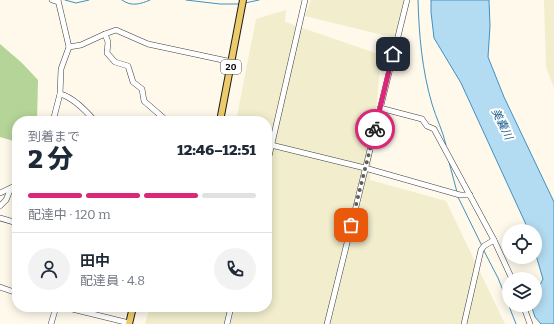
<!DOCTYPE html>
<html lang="ja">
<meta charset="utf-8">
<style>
body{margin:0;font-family:Bitter,"Noto Sans JP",serif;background:#f2f2f3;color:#1f2937;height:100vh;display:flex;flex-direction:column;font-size:15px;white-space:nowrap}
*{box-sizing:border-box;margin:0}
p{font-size:13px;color:#747a83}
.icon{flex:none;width:22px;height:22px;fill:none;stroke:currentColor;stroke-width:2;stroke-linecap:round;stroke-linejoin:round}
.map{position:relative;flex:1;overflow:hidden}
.side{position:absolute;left:12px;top:116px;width:260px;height:196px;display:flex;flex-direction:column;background:#fff;border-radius:16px;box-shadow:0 2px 10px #0003}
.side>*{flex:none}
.tools{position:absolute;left:502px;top:224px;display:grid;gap:8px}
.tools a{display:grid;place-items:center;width:40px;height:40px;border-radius:50%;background:#fff;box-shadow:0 2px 10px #0003;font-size:20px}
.pin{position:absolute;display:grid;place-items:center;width:34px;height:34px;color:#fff;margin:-17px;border-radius:8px;box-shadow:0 2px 6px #0006}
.courier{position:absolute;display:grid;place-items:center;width:40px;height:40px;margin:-20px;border:3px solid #db2777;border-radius:50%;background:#fff;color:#222;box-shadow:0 1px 5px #0007}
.head em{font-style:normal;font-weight:800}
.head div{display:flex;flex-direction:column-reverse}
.head{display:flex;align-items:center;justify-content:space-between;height:68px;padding:0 16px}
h1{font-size:26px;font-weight:800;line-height:30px}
.bar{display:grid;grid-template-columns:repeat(4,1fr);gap:6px 4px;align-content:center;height:48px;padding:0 16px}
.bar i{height:5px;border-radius:3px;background:#e0e1e3}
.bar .selected{background:#db2777}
.bar p{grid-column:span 4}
.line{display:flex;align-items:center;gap:10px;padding:0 16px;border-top:1px solid #e0e1e3}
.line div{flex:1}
.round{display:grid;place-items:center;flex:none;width:42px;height:42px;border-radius:21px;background:#f2f2f3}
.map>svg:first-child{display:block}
.farmland{fill:#f1edcd}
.forest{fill:#b4d498}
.water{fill:#b3dbf1;stroke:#4091c2}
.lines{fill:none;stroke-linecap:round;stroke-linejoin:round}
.stream{stroke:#4091c2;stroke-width:1}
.minor-casing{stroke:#3e3e3e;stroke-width:6}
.major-casing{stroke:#1c1c1c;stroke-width:8}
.minor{stroke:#fff;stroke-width:5}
.major{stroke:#eecb6a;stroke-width:6}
.done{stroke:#605e59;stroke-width:4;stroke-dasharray:0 7.2}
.route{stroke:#db2777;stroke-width:5}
.labels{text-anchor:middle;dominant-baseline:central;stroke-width:4;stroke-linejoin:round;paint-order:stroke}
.shield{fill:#fff;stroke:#545454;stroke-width:1}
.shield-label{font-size:9px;font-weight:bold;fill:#0b0b0b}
.water-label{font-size:11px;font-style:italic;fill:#1f6293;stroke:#fff}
</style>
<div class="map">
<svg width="554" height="324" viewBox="0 0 554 324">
<rect width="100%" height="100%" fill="#fef9eb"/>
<g class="farmland">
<path d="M 311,0 L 404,0 L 395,38 L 305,16 Z"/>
<path d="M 544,0 L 554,0 L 554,88 L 546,67 Z"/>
<path d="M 286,10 L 285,22 L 381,55 L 370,180 L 446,201 L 505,324 L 145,324 L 150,307 L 267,307 L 267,121 L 236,121 L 256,19 Z"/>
</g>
<path class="forest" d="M 0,44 L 22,63 L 38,80 L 37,121 L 17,121 L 17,142 L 0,137 Z"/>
<path class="water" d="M 431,0 L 489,0 L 490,26 L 488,57 L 504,97 L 554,202 L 554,324 L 541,324 L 535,317 L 531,305 L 535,305 L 535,295 L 543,279 L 535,252 L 535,231 L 529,231 L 461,83 L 434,38 L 431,12 Z"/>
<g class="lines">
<g class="stream">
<path d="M 65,0 L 76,3 L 89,0"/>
<path d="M 122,0 C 131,7 141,4 150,0"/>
<path d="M 186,0 L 220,4 L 239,4"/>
<path d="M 418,0 C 419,35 422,70 432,104 C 436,118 443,131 446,145"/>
<path d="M 245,3 L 259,0"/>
<path d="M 449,162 L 457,192"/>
<path d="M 458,197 L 482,246"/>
<path d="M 483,249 L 498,278 L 509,305"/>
<path d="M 509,306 L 516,324"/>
</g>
<g class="minor-casing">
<g id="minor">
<path d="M 52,0 L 58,2"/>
<path d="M 105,34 L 116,30 L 148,44 L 232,62"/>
<path d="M 69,47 L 81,45 L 105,34 L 108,42 L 107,53 L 115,62 L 128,66 L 133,82 L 142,89 L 144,101 L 167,121"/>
<path d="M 60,94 C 73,97 86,111 95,121"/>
<path d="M 380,108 L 422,119 L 427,126 L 434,129 L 494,240 L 512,279"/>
<path d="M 53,121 L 60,94 L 61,69 L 69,47 L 58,0"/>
<path d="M 267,144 L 365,168 L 460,195 L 470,195"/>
<path d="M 267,165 L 305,0"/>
<path d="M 0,193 L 17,185"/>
<path d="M 0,206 L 6,200 L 11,188"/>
<path d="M 0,218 L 17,223"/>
<path d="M 0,287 L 17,293"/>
<path d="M 523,305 L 530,324"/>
<path d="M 64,307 L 129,323"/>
<path d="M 51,324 L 56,307"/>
<path d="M 227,324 L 231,307"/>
<path d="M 327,324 L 407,0"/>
<path d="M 464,324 L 481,250 L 484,246 L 494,240"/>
</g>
</g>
<g class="major-casing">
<g id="major">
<path d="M 220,121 L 243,0"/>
<path d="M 129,324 L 133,307"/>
</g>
</g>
<use href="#minor" class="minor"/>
<use href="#major" class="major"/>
</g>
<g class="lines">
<path class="done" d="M 351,225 L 375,129"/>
<path class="route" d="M 375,129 L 393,54"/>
</g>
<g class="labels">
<rect class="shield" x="221" y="60" width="20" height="14" rx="3"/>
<g class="shield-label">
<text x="231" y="67">20</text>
</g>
<g class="water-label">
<text transform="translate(502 124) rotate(64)">美嚢川</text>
</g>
</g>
</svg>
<div class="tools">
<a><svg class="icon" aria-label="locate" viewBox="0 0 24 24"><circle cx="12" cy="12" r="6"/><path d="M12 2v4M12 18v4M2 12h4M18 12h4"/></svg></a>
<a><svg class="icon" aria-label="layers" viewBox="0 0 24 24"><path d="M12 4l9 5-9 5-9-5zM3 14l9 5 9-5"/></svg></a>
</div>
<div class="pin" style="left:351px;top:225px;background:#ea580c"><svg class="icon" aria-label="bag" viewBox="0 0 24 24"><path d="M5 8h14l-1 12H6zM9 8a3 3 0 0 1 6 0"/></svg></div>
<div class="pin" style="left:393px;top:54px;background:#1f2937"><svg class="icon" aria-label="home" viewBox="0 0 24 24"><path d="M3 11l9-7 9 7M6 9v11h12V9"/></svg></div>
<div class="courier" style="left:375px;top:129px"><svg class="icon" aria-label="bike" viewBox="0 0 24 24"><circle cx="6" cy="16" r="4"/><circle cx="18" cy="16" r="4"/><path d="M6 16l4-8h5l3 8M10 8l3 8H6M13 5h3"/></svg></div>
<section class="side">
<div class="head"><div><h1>2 分</h1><p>到着まで</p></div><em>12:46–12:51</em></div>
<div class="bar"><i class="selected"></i><i class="selected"></i><i class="selected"></i><i></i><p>配達中 · 120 m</p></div>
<div class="line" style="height:72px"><a class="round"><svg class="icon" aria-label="person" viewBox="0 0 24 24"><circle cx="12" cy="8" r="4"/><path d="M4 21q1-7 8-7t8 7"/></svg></a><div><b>田中</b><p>配達員 · 4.8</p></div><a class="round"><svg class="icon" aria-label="phone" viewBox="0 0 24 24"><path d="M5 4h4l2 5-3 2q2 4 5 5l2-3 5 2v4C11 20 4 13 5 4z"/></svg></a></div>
</section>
</div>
